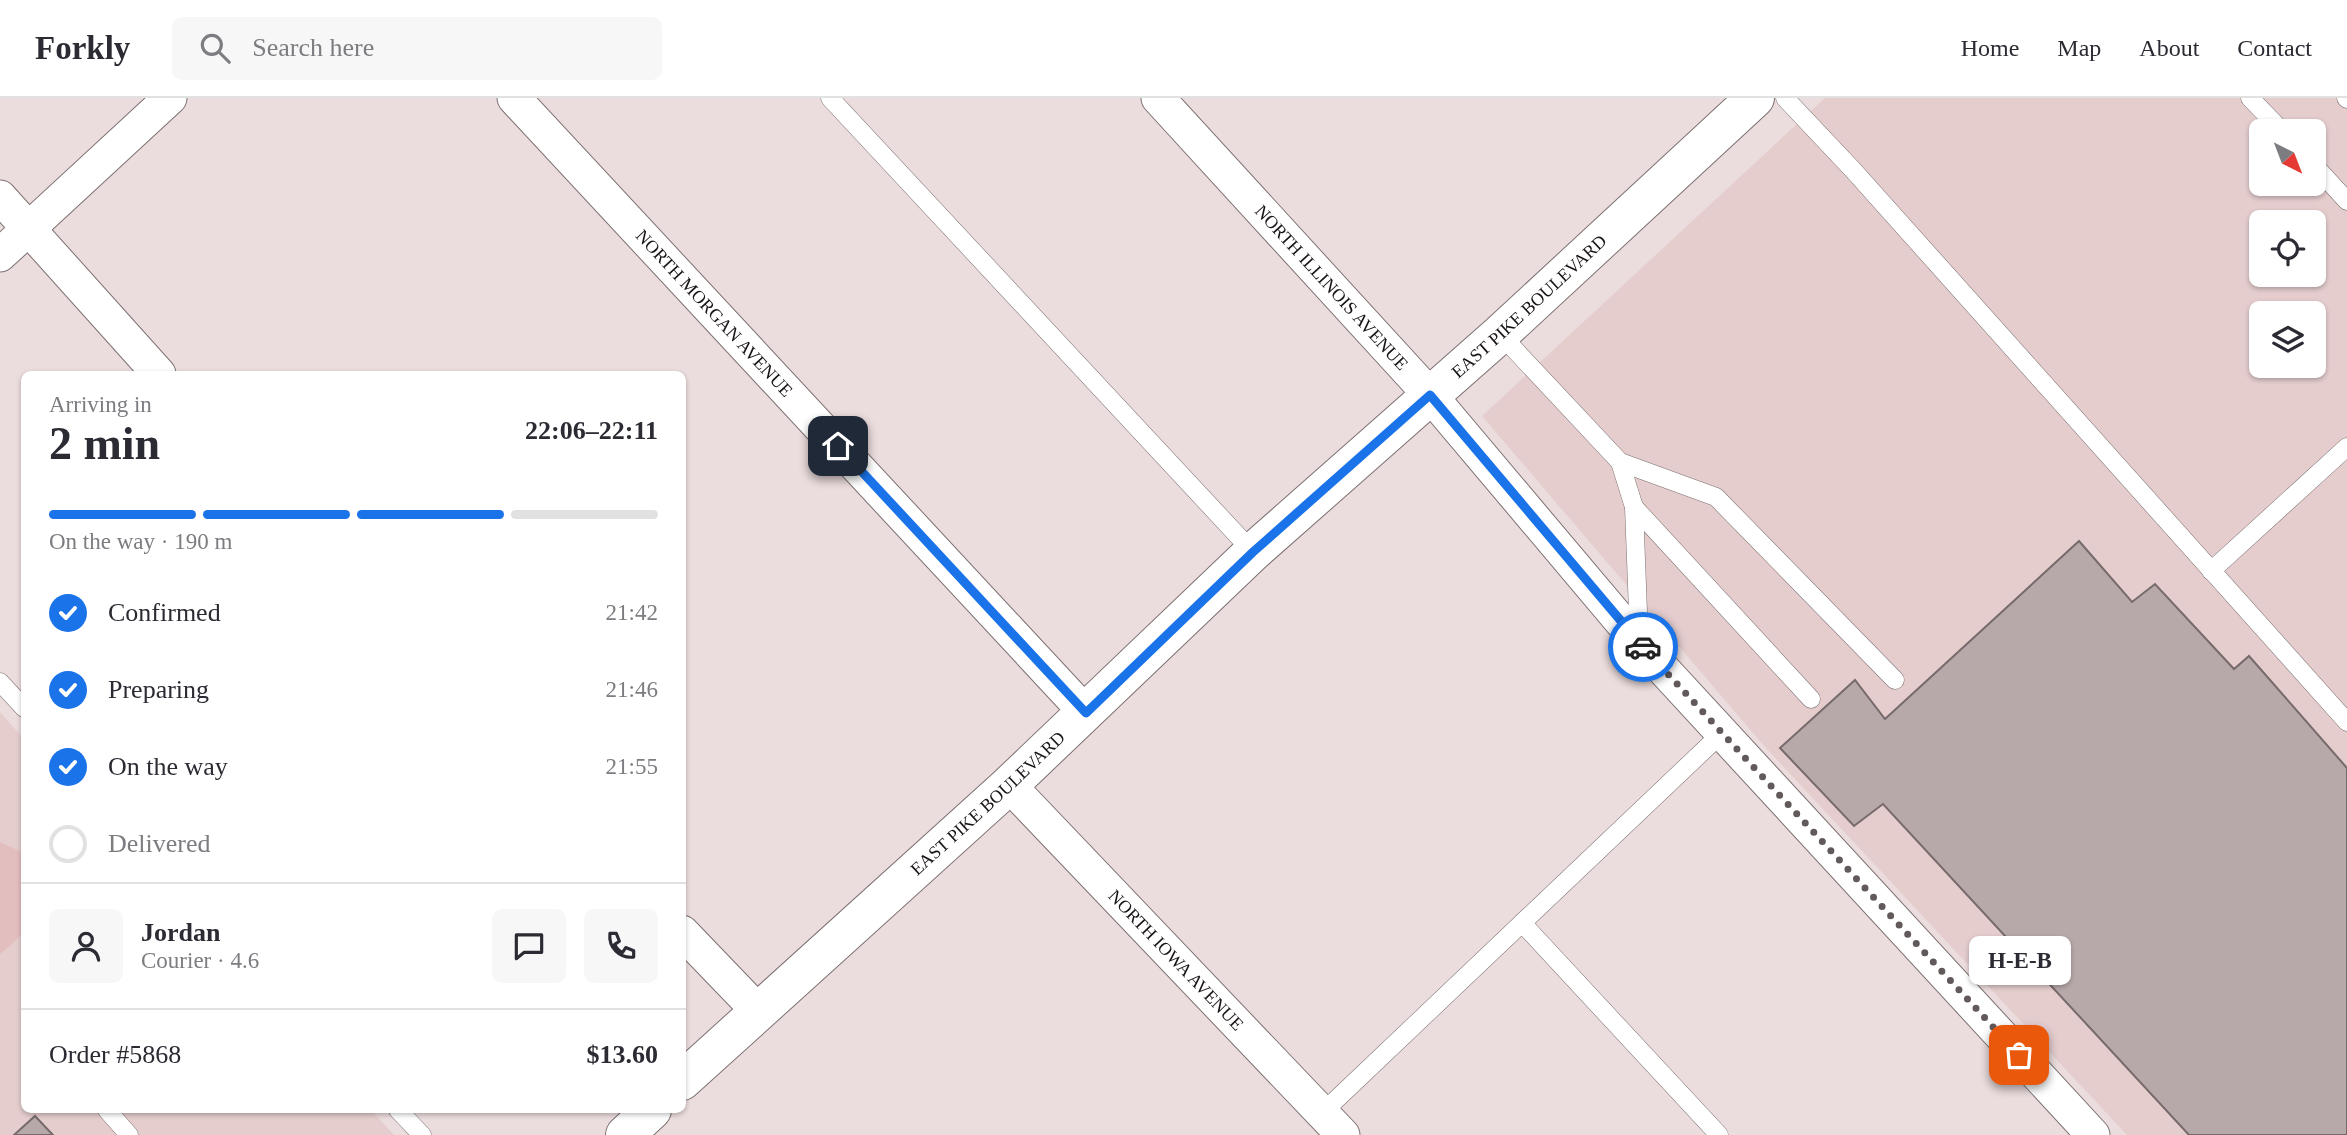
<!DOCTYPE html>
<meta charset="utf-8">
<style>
body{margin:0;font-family:"Times New Roman",serif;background:#f7f7f7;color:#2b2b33;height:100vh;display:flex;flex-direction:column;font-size:26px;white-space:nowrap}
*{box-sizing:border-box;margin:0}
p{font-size:23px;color:#7c7c81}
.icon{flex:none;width:38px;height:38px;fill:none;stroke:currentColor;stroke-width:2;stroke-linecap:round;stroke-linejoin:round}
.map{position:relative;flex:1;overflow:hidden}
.details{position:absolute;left:21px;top:273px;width:665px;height:742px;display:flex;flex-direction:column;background:#fff;border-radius:10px;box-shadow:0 2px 5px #0004}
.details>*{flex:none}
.needle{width:46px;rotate:138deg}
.tools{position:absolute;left:2249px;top:21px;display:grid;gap:14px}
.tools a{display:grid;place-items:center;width:77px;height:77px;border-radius:10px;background:#fff;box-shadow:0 2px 5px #0004;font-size:35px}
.pin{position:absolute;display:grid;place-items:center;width:60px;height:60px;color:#fff;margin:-30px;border-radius:14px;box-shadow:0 4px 10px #0006}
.courier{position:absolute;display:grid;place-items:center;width:70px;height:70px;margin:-35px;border:5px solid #1a73e8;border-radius:50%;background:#fff;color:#222;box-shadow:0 2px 9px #0007}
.bubble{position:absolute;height:49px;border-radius:10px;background:#fff;box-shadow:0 2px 5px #0004;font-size:23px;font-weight:800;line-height:49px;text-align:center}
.summary em{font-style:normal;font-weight:800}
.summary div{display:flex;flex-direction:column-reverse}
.summary{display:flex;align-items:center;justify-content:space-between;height:119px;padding:0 28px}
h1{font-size:46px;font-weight:800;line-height:52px}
.bar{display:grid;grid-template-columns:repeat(4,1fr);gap:10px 7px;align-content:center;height:84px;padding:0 28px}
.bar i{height:9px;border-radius:5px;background:#e1e1e2}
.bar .current{background:#1a73e8}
.bar p{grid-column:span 4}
.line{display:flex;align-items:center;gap:18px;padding:0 28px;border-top:2px solid #e1e1e2}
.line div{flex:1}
.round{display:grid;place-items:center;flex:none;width:74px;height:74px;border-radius:10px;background:#f7f7f7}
ol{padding:0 28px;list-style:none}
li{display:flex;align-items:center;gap:21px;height:77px}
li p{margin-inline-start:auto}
li .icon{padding:7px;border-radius:50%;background:#1a73e8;color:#fff;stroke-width:4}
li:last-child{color:#7c7c81}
li i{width:38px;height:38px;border:4px solid #e1e1e2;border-radius:50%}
header{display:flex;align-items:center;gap:42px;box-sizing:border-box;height:98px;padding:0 35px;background:#fff;border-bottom:2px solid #e1e1e2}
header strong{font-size:33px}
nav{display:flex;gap:38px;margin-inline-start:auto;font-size:24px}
.search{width:490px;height:63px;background:#f7f7f7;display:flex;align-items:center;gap:18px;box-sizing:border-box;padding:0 24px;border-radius:10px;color:#7c7c81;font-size:26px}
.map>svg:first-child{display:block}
.built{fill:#e5cdce;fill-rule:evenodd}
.green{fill:#e3bebf}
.building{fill:#b7a9aa;stroke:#776a6b;stroke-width:2}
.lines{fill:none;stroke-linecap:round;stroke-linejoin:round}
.lane-casing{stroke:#7d7070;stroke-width:19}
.street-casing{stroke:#7d7070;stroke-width:35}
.secondary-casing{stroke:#7d7070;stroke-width:40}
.lane{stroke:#fff;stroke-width:18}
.street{stroke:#fff;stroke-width:33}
.secondary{stroke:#fff;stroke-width:38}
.done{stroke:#625a5a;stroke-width:7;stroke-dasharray:0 12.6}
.route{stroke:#1a73e8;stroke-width:9}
.labels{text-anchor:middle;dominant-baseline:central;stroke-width:5;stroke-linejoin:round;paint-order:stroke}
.street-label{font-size:18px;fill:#191414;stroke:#fff}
</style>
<header>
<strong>Forkly</strong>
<div class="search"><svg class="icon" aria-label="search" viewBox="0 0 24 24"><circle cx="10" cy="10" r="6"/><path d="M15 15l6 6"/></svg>Search here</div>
<nav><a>Home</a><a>Map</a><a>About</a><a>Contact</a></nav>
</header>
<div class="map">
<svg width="2347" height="1037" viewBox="0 0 2347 1037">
<rect width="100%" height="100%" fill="#ebdcdd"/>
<g class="built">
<path d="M 1825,0 L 2347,0 L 2347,1037 L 2127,1037 L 1765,649 L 1482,318 ZM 2261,33 L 2314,33 L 2314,86 L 2261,86 ZM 2261,124 L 2314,124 L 2314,177 L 2261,177 ZM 2261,215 L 2314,215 L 2314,268 L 2261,268 Z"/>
<path d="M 0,614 L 24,641 L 24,1012 L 371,1012 L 394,1037 L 0,1037 Z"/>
</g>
<path class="green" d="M 0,744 L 24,755 L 24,835 L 0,856 Z"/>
<g class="building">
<path d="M 2079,443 L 2132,504 L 2155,486 L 2234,571 L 2249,558 L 2347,670 L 2347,1037 L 2189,1037 L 1883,706 L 1854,728 L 1780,650 L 1855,582 L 1885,621 Z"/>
<path d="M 35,1018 L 53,1037 L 14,1037 Z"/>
</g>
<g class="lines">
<g class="lane-casing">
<g id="lane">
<path d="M 830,0 L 1253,454"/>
<path d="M 1785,0 L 1853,72 L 2347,624"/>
<path d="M 2250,0 L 2282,33"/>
<path d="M 2346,0 L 2347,1"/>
<path d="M 2314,67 L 2347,103"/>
<path d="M 1500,236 L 1620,364 L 1716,399 L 1895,582"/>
<path d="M 1620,364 L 1634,409 L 1639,540"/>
<path d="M 1634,409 L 1811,601"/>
<path d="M 2211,473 L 2347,349"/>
<path d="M 0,584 L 24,610"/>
<path d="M 1522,825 L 1719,1037"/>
<path d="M 107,1012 L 129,1037"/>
<path d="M 398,1012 L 422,1037"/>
<path d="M 1322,1015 L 1722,635"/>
</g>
</g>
<g class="street-casing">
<g id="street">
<path id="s1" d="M 514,0 L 1086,615"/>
<path id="s2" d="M 1158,0 L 1430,297 L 1640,546 L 2093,1037"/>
<path d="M 0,99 L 159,276"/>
<path d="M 0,157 L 170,0"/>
<path id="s3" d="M 1009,687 L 1343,1037"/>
<path d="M 682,834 L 758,913"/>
</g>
</g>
<g class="secondary-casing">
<g id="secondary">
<path id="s4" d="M 682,983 L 1009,687 L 1253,454 L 1500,236 L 1755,0"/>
<path d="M 625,1037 L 652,1012"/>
</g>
</g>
<use href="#lane" class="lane"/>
<use href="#street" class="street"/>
<use href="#secondary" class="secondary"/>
</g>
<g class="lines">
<path class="done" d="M 1643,549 L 2019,957"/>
<path class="route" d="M 838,348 L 1086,615 L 1253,454 L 1430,297 L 1643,549"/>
</g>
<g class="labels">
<g class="street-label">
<text stroke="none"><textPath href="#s2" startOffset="257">NORTH ILLINOIS AVENUE</textPath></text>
<text stroke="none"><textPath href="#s4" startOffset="1148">EAST PIKE BOULEVARD</textPath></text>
<text stroke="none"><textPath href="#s1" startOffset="294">NORTH MORGAN AVENUE</textPath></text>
<text stroke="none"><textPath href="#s4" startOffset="413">EAST PIKE BOULEVARD</textPath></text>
<text stroke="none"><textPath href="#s3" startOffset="242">NORTH IOWA AVENUE</textPath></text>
</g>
</g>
</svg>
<div class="tools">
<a><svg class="needle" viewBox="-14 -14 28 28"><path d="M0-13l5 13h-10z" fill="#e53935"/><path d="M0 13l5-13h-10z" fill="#7c7c81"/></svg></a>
<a><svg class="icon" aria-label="locate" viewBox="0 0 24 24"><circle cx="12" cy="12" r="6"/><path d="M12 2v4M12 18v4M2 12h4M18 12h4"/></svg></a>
<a><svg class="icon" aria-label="layers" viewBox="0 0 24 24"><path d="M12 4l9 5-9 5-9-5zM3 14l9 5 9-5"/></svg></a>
</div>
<div class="pin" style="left:2019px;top:957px;background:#ea580c"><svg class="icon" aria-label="bag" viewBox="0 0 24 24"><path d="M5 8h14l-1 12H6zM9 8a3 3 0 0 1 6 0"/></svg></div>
<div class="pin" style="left:838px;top:348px;background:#1f2937"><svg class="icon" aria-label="home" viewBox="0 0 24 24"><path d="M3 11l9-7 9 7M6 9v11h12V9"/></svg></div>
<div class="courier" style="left:1643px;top:549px"><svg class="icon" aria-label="car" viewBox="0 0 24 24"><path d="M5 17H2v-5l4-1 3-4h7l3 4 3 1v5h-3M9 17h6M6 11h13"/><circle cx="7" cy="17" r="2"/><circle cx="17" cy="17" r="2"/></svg></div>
<div class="bubble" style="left:1969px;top:838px;width:102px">H-E-B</div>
<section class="details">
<div class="summary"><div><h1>2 min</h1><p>Arriving in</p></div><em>22:06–22:11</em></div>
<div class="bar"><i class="current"></i><i class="current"></i><i class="current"></i><i></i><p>On the way · 190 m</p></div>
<ol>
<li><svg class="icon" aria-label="check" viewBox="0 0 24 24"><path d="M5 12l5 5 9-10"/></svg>Confirmed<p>21:42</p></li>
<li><svg class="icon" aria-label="check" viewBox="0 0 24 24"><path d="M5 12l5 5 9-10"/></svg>Preparing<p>21:46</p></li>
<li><svg class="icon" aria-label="check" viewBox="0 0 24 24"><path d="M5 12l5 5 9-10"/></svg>On the way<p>21:55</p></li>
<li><i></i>Delivered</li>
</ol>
<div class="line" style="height:126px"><a class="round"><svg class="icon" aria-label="person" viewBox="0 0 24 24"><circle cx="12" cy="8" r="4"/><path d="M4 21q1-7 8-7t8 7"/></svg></a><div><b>Jordan</b><p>Courier · 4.6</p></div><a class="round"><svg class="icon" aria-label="chat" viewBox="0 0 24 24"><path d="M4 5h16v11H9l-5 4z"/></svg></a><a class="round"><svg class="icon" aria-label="phone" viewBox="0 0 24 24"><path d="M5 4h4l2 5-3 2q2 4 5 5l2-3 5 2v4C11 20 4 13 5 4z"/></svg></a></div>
<div class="line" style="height:91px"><div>Order #5868</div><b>$13.60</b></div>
</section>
</div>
